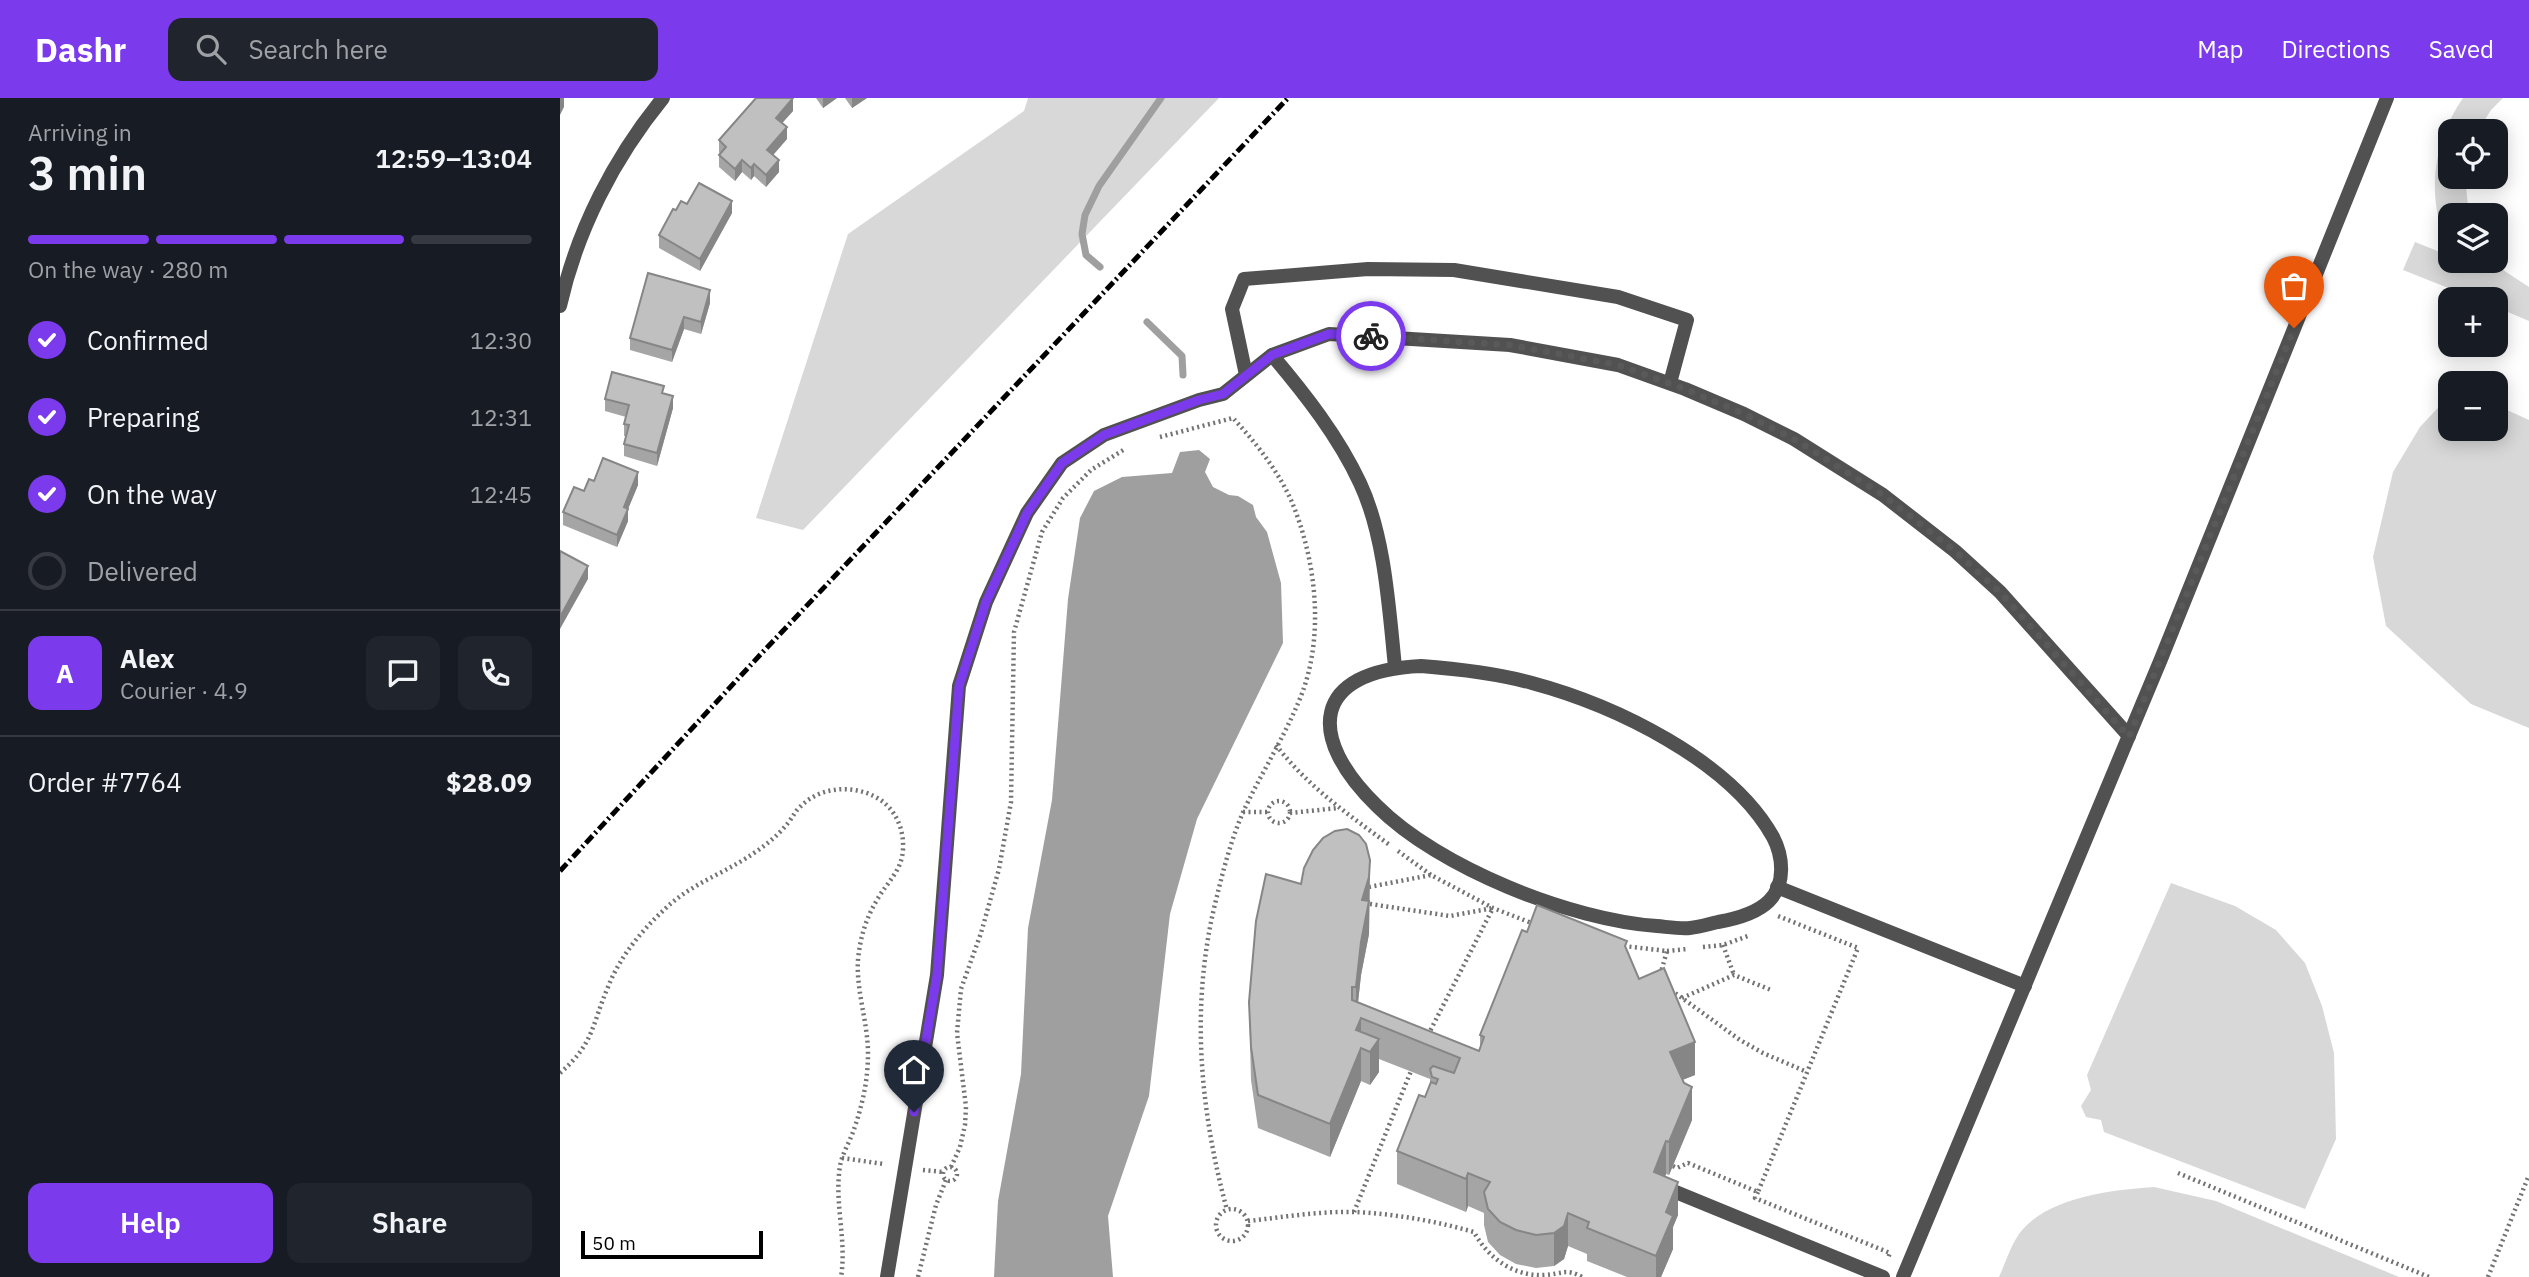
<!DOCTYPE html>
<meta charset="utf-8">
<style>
body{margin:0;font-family:"IBM Plex Sans",sans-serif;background:#20242c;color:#f1f3f6;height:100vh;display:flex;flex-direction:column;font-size:26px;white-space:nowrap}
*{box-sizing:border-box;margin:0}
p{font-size:23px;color:#9ea1a6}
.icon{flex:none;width:38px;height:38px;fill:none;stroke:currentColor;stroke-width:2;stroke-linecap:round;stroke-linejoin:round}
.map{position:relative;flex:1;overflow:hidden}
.drawer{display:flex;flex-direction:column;background:#171b24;width:560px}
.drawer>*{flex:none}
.buttons{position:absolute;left:1878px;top:21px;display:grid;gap:14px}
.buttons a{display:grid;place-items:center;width:70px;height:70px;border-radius:14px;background:#171b24;box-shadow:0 4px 18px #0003;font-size:35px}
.scale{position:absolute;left:21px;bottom:18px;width:182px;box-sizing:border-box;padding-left:7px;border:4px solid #000;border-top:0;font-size:19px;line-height:24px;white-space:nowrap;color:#000;-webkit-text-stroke:5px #fff;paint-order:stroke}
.pin{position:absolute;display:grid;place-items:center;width:60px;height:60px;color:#fff;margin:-72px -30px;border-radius:50% 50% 50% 0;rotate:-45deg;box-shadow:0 0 7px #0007}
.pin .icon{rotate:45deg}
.courier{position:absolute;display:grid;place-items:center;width:70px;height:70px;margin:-35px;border:5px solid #7c3aed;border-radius:50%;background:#fff;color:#222;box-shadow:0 2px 9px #0007}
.headline em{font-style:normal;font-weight:600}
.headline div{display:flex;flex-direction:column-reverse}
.headline{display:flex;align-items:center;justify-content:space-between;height:119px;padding:0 28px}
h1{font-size:46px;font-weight:600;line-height:52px}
.bar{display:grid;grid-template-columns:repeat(4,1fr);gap:10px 7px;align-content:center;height:84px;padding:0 28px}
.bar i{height:9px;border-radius:5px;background:#363941}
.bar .active{background:#7c3aed}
.bar p{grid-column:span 4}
.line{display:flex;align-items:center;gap:18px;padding:0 28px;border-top:2px solid #363941}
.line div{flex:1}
.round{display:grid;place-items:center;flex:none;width:74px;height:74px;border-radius:14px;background:#20242c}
ol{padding:0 28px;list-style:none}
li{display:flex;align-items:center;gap:21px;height:77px}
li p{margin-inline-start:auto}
li .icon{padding:7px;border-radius:50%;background:#7c3aed;color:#fff;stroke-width:4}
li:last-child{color:#9ea1a6}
li i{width:38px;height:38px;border:4px solid #363941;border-radius:50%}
.cta{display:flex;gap:14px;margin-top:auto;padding:14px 28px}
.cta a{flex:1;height:80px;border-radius:14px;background:#7c3aed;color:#fff;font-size:28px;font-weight:600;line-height:80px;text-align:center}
.cta a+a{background:#20242c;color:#f1f3f6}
header{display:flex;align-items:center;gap:42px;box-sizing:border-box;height:98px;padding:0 35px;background:#7c3aed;color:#fff}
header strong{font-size:33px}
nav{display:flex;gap:38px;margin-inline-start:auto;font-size:24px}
.search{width:490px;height:63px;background:#20242c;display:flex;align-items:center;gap:18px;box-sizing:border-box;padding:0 24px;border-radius:14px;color:#9ea1a6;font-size:26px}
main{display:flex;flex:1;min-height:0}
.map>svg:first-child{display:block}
.green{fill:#d8d8d8}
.water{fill:#9f9f9f}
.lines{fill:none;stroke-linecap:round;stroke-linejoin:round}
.stream{stroke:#9f9f9f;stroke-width:7}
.path{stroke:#737373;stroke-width:4.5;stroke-dasharray:2 3.5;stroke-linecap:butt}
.lane{stroke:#515151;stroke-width:14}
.street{stroke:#515151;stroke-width:14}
.rail{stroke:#000;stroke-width:5;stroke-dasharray:10 3.5 2 3.5;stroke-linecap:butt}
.wall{fill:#a5a5a5}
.shaded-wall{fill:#868686}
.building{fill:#c0c0c0;stroke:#868686;stroke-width:2}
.done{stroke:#595959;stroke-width:7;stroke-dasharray:0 12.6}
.route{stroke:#7c3aed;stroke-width:9}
</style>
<header>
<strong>Dashr</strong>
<div class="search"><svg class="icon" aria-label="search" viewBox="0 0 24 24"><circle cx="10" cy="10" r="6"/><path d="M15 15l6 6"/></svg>Search here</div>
<nav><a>Map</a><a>Directions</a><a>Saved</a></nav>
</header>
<main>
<section class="drawer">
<div class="headline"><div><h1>3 min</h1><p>Arriving in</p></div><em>12:59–13:04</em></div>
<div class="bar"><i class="active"></i><i class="active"></i><i class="active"></i><i></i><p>On the way · 280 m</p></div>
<ol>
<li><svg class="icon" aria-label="check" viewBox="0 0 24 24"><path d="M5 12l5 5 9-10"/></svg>Confirmed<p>12:30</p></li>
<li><svg class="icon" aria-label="check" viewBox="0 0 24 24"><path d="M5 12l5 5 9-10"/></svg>Preparing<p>12:31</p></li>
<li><svg class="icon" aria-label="check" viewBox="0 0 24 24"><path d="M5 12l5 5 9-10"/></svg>On the way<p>12:45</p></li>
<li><i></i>Delivered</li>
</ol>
<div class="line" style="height:126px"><b class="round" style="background:#7c3aed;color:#fff">A</b><div><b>Alex</b><p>Courier · 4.9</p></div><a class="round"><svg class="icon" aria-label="chat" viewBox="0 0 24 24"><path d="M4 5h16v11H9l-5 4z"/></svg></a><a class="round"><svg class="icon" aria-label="phone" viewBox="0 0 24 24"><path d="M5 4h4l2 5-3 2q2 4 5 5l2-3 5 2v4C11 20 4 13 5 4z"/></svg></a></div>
<div class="line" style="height:91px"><div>Order #7764</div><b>$28.09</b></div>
<div class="cta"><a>Help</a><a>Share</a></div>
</section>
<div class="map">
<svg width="1969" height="1179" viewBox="0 0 1969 1179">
<rect width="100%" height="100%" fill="#fff"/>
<g class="green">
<path d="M 468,0 L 659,0 L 243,432 L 196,420 L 288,136 L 464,13 Z"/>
<path d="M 1903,0 L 1943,0 L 1931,12 L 1918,33 L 1890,33 L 1890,79 L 1905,79 L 1909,117 L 1890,117 L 1890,151 C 1865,103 1872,44 1903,0 Z"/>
<path d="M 1855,144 L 1890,158 L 1890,163 L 1934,163 L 1946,174 L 1969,189 L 1969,223 L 1936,209 L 1936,201 L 1916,201 L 1843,172 Z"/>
<path d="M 1890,297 L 1890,331 L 1936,331 L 1936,307 L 1969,322 L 1969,630 L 1911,606 L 1826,528 L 1813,459 L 1833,374 L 1860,329 Z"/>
<path d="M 1611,785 L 1675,808 L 1716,832 L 1745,865 L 1762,908 L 1774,955 L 1776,1041 L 1745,1111 L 1544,1034 L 1541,1022 L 1526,1019 L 1521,1008 L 1531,992 L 1527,977 Z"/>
<path d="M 1594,1089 L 1656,1103 L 1839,1179 L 1439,1179 C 1446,1164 1452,1143 1463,1131 C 1493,1098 1553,1092 1594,1089 Z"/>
</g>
<path class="water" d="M 639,352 L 650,361 L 645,374 L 653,389 L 669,397 L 678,398 L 693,407 L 696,419 L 707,434 L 721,485 L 723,545 L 637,721 L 610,816 L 589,998 L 548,1118 L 553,1179 L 434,1179 L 438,1103 L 461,976 L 468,830 L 492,702 L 508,501 L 520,420 L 534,393 L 562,379 L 612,375 L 620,354 Z"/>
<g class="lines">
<g class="stream">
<path d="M 540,169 L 526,157 L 522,136 L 525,117 L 539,88 L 601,0"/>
<path d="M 587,224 L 622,258 L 623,277"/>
</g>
<g class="path">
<path d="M 600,339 L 673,320 C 695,344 717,371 731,402 C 756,461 765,537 741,598 C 725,638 702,674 684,712 C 672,739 664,769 657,798 C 630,903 639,1008 667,1112"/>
<path d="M 716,647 C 748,689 789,717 831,748"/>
<circle cx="719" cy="714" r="11"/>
<path d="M 683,714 L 707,714"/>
<path d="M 730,715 L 778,710"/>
<path d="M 838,753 L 871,777"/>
<path d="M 809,789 L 871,777 L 933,810 L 974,826"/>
<path d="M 810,806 L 890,818 L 933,810"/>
<path d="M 1163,847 L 1174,877"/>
<path d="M 1064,848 L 1107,853 L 1101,874"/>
<path d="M 1143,849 L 1163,847 L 1188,838"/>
<path d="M 1107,853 L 1127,851"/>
<path d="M 1111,892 L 1180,942 L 1203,955 L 1247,974"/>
<path d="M 1122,900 L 1174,877 L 1211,892"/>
<path d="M 868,937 L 933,810"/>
<path d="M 0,975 C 34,946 32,926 48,889 C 60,858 83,831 107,809 C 132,786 160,777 188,759 C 202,750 218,738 228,725 C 233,719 235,713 241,708 C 261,688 295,686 319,701 C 336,712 344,731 343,751 C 342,773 327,784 317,802 C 306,820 300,840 298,862 C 296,893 308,924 308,956 C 308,983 302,1009 293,1034 C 289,1045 282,1056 280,1068 C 274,1105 287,1142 281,1179"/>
<path d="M 282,1060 L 324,1066"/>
<path d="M 1113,1068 L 1117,1070 L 1128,1065 L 1198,1094 L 1298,850 L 1218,818"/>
<path d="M 391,1069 L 400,1049 L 405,1027 L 406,1009 L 397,935 L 401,891 L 421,835 L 439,771 L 451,704 L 454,534 L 482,434 L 503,400 L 531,372 L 565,351"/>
<circle cx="390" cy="1076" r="7"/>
<path d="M 363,1072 L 383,1074"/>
<path d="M 1618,1075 L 1869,1179"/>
<path d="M 1198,1094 L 1195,1100 L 1330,1155 L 1328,1160"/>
<circle cx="672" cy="1127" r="16"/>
<path d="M 794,1114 L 851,973"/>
<path d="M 688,1123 C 724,1119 760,1113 796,1114 C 836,1116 875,1123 914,1134 C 928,1160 954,1179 985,1177 C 1002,1176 1006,1170 1022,1179"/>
<path d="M 358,1179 L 376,1107 L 386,1082"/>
<path d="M 1928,1179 L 1969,1077"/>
</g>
<g class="lane">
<path d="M 712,257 C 745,296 778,338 800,385 C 825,438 829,511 835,569"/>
<path d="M 686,277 L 672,211 L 684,181 L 808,171 L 894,172 L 1058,199 L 1127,222 L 1110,285"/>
<path d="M 861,568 C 899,571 936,575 972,585 C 1054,607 1170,662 1213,739 C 1223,758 1226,786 1209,803 C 1196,816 1175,821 1158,824 C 1149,826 1140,829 1130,830 C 1120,831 1108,829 1097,828 C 1011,822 879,770 817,708 C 746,639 751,573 861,568 Z"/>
<path d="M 1217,789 L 1465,888"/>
<path d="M 1101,1088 L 1323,1179"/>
<path d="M 327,1179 L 377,877 L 399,588 L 426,504 L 467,415 L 502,365 L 544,337 L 639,302 L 663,296 L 712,257 L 769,236 L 950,247 L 1058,267 L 1125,291 L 1184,316 L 1234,341 L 1323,397 L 1395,453 L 1440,494 L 1569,638"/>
<path d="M 1343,1179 L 1601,561 L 1827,0"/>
</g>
<path class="street" d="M 0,208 C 17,132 54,60 103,0"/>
<path class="rail" d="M 0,773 L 200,557 L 728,0"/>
</g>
<g class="wall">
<path d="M 256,0 L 277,0 L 263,10 Z"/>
<path d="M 285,0 L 307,0 L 292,10 Z"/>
<path d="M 233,13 L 222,25 L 227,41 L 213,57 L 219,74 L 206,89 L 194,78 L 191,82 L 182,74 L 175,83 L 159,69 L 159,57 L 160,56 L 159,54 L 159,42 Z"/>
<path d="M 127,106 L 172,115 L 140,173 L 99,150 L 99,137 L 116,112 Z"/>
<path d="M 150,205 L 141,236 L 124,231 L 112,264 L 70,252 L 70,240 Z"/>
<path d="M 104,296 L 113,310 L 97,368 L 64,358 L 64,346 L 66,338 L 64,338 L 64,326 L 66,319 L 45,313 L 45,301 Z"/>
<path d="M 34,383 L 78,387 L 68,411 L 68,423 L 57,449 L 3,427 L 3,414 Z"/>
<path d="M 810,762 L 809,836 L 801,877 L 798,905 L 919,953 L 920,950 L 920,937 L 967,834 L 1067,854 L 1079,881 L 1135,977 L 1122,982 L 1132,1022 L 1109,1077 L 1106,1076 L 1105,1078 L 1118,1117 L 1113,1129 L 1113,1151 L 1101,1179 L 1067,1179 L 1027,1163 L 1027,1156 L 1008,1148 L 1004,1161 L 994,1168 L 976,1170 L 956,1166 L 940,1157 L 928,1144 L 924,1127 L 924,1115 L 908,1108 L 906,1114 L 837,1086 L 837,1053 L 865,999 L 870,988 L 870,981 L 819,961 L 819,974 L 810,987 L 801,983 L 770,1059 L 698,1030 L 691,982 L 689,904 L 741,786 Z"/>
</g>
<g class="shaded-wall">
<path d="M 0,0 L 4,0 L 4,9 L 0,17 Z"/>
<path d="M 233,0 L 233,13 L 216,32 L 216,20 Z"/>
<path d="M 263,0 L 277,0 L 263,10 Z"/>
<path d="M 292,0 L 307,0 L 292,10 Z"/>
<path d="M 227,29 L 227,41 L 207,64 L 207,52 Z"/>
<path d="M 182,62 L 182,74 L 175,83 L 175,71 Z"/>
<path d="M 219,62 L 219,74 L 206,89 L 206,77 Z"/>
<path d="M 194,66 L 194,78 L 191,82 L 191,70 Z"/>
<path d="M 172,103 L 172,115 L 140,173 L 140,161 Z"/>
<path d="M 150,192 L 150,205 L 141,236 L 141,224 Z"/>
<path d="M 124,219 L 124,231 L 112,264 L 112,252 Z"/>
<path d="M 113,298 L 113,310 L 97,368 L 97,355 Z"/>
<path d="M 78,374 L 78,387 L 68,411 L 68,423 L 57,449 L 57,437 L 64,409 Z"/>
<path d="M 28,468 L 28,481 L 0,531 L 0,519 Z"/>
<path d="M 810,762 L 809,836 L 801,877 L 796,922 L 796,889 L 802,802 Z"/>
<path d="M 801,920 L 801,983 L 770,1059 L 770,1026 L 796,932 Z"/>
<path d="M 819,941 L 819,974 L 810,987 L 810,954 Z"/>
<path d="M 1135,944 L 1135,977 L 1110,987 L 1110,954 Z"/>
<path d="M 1132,989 L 1132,1022 L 1109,1077 L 1109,1044 Z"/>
<path d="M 1106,1043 L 1106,1076 L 1094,1107 L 1094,1074 Z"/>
<path d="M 908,1075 L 908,1108 L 906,1114 L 906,1081 Z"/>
<path d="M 1118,1084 L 1118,1117 L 1113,1129 L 1113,1151 L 1101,1179 L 1096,1179 L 1096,1158 L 1106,1114 Z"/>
<path d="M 1008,1115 L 1008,1148 L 1004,1161 L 994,1168 L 994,1135 Z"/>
</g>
<g class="building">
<path d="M 196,0 L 233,0 L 216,20 L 227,29 L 207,52 L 219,62 L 206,77 L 194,66 L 191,70 L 182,62 L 175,71 L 159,57 L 166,49 L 159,42 Z"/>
<path d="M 139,85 L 172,103 L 140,161 L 99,137 L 113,111 L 116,112 L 121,103 L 127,106 Z"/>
<path d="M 88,175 L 150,192 L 141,224 L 124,219 L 112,252 L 70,240 Z"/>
<path d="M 52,274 L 104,288 L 102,295 L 113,298 L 97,355 L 64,346 L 69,327 L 64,326 L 69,307 L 45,301 Z"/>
<path d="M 43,360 L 78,374 L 64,409 L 68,411 L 57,437 L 3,414 L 14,389 L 24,393 L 29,381 L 34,383 Z"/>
<path d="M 0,453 L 28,468 L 0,519 Z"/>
<path d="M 787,731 L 799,737 L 806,746 L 810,762 L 809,779 L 802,802 L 809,803 L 801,844 L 796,889 L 792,889 L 792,902 L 919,953 L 924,939 L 920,937 L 962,832 L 967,834 L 977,807 L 1067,843 L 1065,848 L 1079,881 L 1104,870 L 1135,944 L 1110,954 L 1124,985 L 1132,989 L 1109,1044 L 1106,1043 L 1094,1074 L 1118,1084 L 1106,1114 L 1113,1118 L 1096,1158 L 1027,1130 L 1029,1124 L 1008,1115 L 1004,1128 L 994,1135 L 976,1137 L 956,1132 L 940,1124 L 928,1111 L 924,1094 L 930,1084 L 908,1075 L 906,1081 L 837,1053 L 859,997 L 865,999 L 871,984 L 876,986 L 878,981 L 872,979 L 870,971 L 873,968 L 894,975 L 900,960 L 801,920 L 796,932 L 819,941 L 810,954 L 801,950 L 770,1026 L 698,997 L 691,949 L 689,904 L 696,823 L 706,776 L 741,786 L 744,770 L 753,752 L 763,740 L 775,733 Z"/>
</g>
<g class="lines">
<path class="done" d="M 811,238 L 950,247 L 1058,267 L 1125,291 L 1184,316 L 1234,341 L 1323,397 L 1395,453 L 1440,494 L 1569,639 L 1734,230"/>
<path class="route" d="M 354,1014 L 377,877 L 399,588 L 426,504 L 467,415 L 502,365 L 544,337 L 639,302 L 663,296 L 712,257 L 769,236 L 811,238"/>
</g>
</svg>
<div class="buttons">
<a><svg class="icon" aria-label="locate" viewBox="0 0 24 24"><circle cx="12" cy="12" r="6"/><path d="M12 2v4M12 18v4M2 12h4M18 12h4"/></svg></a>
<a><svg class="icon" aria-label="layers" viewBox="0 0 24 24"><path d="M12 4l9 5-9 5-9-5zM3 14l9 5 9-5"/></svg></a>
<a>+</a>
<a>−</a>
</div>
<div class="scale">50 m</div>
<div class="pin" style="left:1734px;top:230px;background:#ea580c"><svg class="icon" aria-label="bag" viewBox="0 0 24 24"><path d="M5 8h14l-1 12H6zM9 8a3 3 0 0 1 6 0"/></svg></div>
<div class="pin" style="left:354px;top:1014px;background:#1f2937"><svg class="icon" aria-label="home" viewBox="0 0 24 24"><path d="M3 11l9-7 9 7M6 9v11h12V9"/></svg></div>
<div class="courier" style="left:811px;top:238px"><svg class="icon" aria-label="bike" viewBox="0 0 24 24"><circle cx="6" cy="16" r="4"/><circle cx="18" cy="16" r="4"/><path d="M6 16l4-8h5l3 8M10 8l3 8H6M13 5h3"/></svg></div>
</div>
</main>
